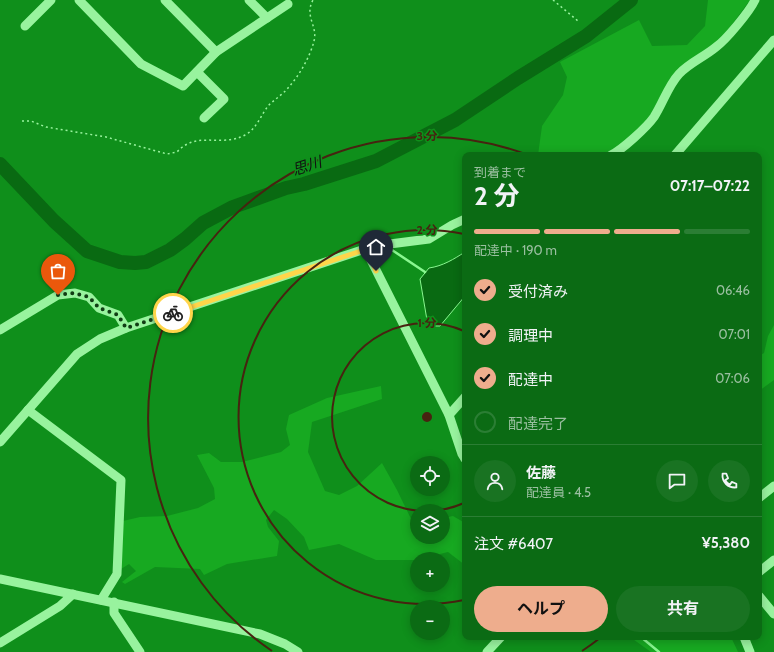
<!DOCTYPE html>
<html lang="ja">
<meta charset="utf-8">
<style>
body{margin:0;font-family:Cabin,"Noto Sans JP",sans-serif;background:#197322;color:#f1f3f6;height:100vh;display:flex;flex-direction:column;font-size:15px;white-space:nowrap}
*{box-sizing:border-box;margin:0}
p{font-size:13px;color:#9abfa0}
.icon{flex:none;width:22px;height:22px;fill:none;stroke:currentColor;stroke-width:2;stroke-linecap:round;stroke-linejoin:round}
.map{position:relative;flex:1;overflow:hidden}
.details{position:absolute;left:462px;top:152px;width:300px;height:488px;display:flex;flex-direction:column;background:#0b6b14;border-radius:8px;box-shadow:0 2px 10px #0003}
.details>*{flex:none}
.tools{position:absolute;left:410px;top:456px;display:grid;gap:8px}
.tools a{display:grid;place-items:center;width:40px;height:40px;border-radius:50%;background:#0b6b14;box-shadow:0 2px 10px #0003;font-size:20px}
.pin{position:absolute;display:grid;place-items:center;width:34px;height:34px;color:#fff;margin:-41px -17px;border-radius:50% 50% 50% 0;rotate:-45deg;box-shadow:0 0 4px #0007}
.pin .icon{rotate:45deg}
.courier{position:absolute;display:grid;place-items:center;width:40px;height:40px;margin:-20px;border:3px solid #ffd54a;border-radius:50%;background:#fff;color:#222;box-shadow:0 1px 5px #0007}
.overview em{font-style:normal;font-weight:700}
.overview div{display:flex;flex-direction:column-reverse}
.overview{display:flex;align-items:center;justify-content:space-between;height:68px;padding:0 12px}
h1{font-size:26px;font-weight:700;line-height:30px}
.bar{display:grid;grid-template-columns:repeat(4,1fr);gap:6px 4px;align-content:center;height:48px;padding:0 12px}
.bar i{height:5px;border-radius:3px;background:#2b7e34}
.bar .selected{background:#eead8d}
.bar p{grid-column:span 4}
.line{display:flex;align-items:center;gap:10px;padding:0 12px;border-top:1px solid #2b7e34}
.line div{flex:1}
.round{display:grid;place-items:center;flex:none;width:42px;height:42px;border-radius:21px;background:#197322}
ol{padding:0 12px;list-style:none}
li{display:flex;align-items:center;gap:12px;height:44px}
li p{margin-inline-start:auto}
li .icon{padding:4px;border-radius:50%;background:#eead8d;color:#111;stroke-width:4}
li:last-child{color:#9abfa0}
li i{width:22px;height:22px;border:2px solid #2b7e34;border-radius:50%}
.button{display:flex;gap:8px;margin-top:auto;padding:8px 12px}
.button a{flex:1;height:46px;border-radius:24px;background:#eead8d;color:#111;font-size:16px;font-weight:700;line-height:46px;text-align:center}
.button a+a{background:#197322;color:#f1f3f6}
.map>svg:first-child{display:block}
.green{fill:#17a921}
.water{fill:#096a12;stroke:#89f790}
.lines{fill:none;stroke-linecap:round;stroke-linejoin:round}
.stream{stroke:#89f790;stroke-width:2.5}
.river{stroke:#096a12;stroke-width:14}
.path{stroke:#98f39e;stroke-width:1.5;stroke-dasharray:2 3;stroke-linecap:butt}
.minor{stroke:#98f39e;stroke-width:9}
.done{stroke:#103d14;stroke-width:4;stroke-dasharray:0 7.2}
.route{stroke:#ffd54a;stroke-width:5}
.ring{fill:none;stroke:#472310;stroke-width:2}
.labels{text-anchor:middle;dominant-baseline:central;stroke-width:3;stroke-linejoin:round;paint-order:stroke}
.water-label{font-size:15px;font-style:italic;fill:#111;stroke:#0f8f1b}
.centre{fill:#472310;stroke:#0f8f1b;stroke-width:2}
.ring-label{font-size:12px;text-anchor:middle;font-weight:bold;fill:#472310;stroke:#0f8f1b;stroke-width:3;stroke-linejoin:round;paint-order:stroke}
</style>
<div class="map">
<svg width="774" height="652" viewBox="0 0 774 652">
<rect width="100%" height="100%" fill="#0f8f1b"/>
<g class="green">
<path d="M 708,0 L 750,0 L 722,38 L 690,61 L 650,117 L 618,149 L 601,155 L 538,155 L 542,126 L 563,95 L 567,77 L 560,62 L 639,20 L 652,46 L 687,45 L 705,26 Z"/>
<path d="M 774,325 L 774,380 L 759,391 L 759,356 L 764,353 L 768,336 Z"/>
<path d="M 381,386 L 382,399 L 312,422 L 308,452 L 325,491 L 339,495 L 357,486 L 382,463 L 397,490 L 413,523 L 417,524 L 417,537 L 443,537 L 443,518 L 453,516 L 465,523 L 465,565 L 448,552 L 416,560 L 376,560 L 339,544 L 309,550 L 304,537 L 287,519 L 274,510 L 266,520 L 268,527 L 279,541 L 277,556 L 227,564 L 204,575 L 200,569 L 155,567 L 125,584 L 122,582 L 136,571 L 129,564 L 121,569 L 123,521 L 140,517 L 167,516 L 198,508 L 215,499 L 214,488 L 197,455 L 209,453 L 221,462 L 242,462 L 281,452 L 290,445 L 286,429 L 289,415 L 327,398 Z"/>
<path d="M 630,637 L 731,637 L 738,652 L 651,652 Z"/>
</g>
<path class="water" d="M 465,252 L 465,296 L 440,326 L 428,326 L 420,279 L 429,268 C 443,266 454,259 465,252 Z"/>
<g class="lines">
<g class="stream">
<path d="M 389,248 L 425,272"/>
<path d="M 641,637 L 659,652"/>
</g>
<path class="river" d="M 0,164 L 54,221 L 87,251 L 120,262 L 135,263 L 146,262 L 170,250 L 185,239 L 203,223 L 233,207 L 286,188 L 304,184 L 376,161 L 455,120 L 518,78 L 586,36 L 631,0"/>
<g class="path">
<path d="M 553,0 L 578,21"/>
<path d="M 22,121 L 31,121 L 46,127 L 106,137 L 167,154 L 177,152 C 197,130 221,148 245,135 C 257,129 261,114 269,105 C 275,99 282,95 288,88 C 299,76 310,57 314,41 C 318,26 304,16 313,0"/>
</g>
<g class="minor">
<path d="M 79,0 L 141,64 L 183,86 L 216,52 L 288,4"/>
<path d="M 165,0 L 216,52"/>
<path d="M 249,0 L 267,18"/>
<path d="M 25,26 L 51,0"/>
<path d="M 197,72 L 224,99 L 204,118"/>
<path d="M 611,155 C 622,150 647,127 654,117 C 663,103 668,86 679,74 C 689,63 704,57 716,47 C 726,40 750,11 755,0"/>
<path d="M 675,155 L 774,40"/>
<path d="M 367,249 L 370,258 L 449,415 L 462,454 L 465,459"/>
<path d="M 0,330 L 58,295 L 75,293 L 89,297 L 99,308 L 118,315 L 126,328"/>
<path d="M 28,410 L 121,480 L 117,574 L 101,600"/>
<path d="M 449,415 L 465,397"/>
<path d="M 0,442 L 77,354 L 100,339 L 126,328 L 374,246 L 429,239 L 452,225 L 465,219"/>
<path d="M 759,498 L 774,486"/>
<path d="M 759,572 L 774,560"/>
<path d="M 0,579 L 260,634 L 285,644 L 298,652"/>
<path d="M 759,596 L 774,614"/>
<path d="M 114,602 L 114,613 L 140,652"/>
<path d="M 744,637 L 750,652"/>
<path d="M 0,643 L 60,606 L 73,594"/>
<path d="M 487,652 L 501,637"/>
</g>
</g>
<g class="lines">
<path class="done" d="M 58,295 L 74,293 L 89,297 L 99,308 L 118,315 L 126,328 L 173,313"/>
<path class="route" d="M 173,313 L 367,249 L 376,271"/>
</g>
<g class="ring">
<path d="M464 503A94 94 0 0 1 428 511M426 511A94 94 0 1 1 464 331"/>
<path d="M464 600A187 187 0 1 1 464 234"/>
<path d="M600 638A281 281 0 0 1 582 651M272 651A281 281 0 0 1 528 155"/>
</g>
<g class="labels">
<g class="water-label">
<text transform="translate(307 166) rotate(-18)">思川</text>
</g>
</g>
<circle cx="427" cy="417" r="6" class="centre"/>
<g class="ring-label">
<text x="427" y="140">3 分</text>
<text x="427" y="234">2 分</text>
<text x="427" y="327">1 分</text>
</g>
</svg>
<div class="tools">
<a><svg class="icon" aria-label="locate" viewBox="0 0 24 24"><circle cx="12" cy="12" r="6"/><path d="M12 2v4M12 18v4M2 12h4M18 12h4"/></svg></a>
<a><svg class="icon" aria-label="layers" viewBox="0 0 24 24"><path d="M12 4l9 5-9 5-9-5zM3 14l9 5 9-5"/></svg></a>
<a>+</a>
<a>−</a>
</div>
<div class="pin" style="left:58px;top:295px;background:#ea580c"><svg class="icon" aria-label="bag" viewBox="0 0 24 24"><path d="M5 8h14l-1 12H6zM9 8a3 3 0 0 1 6 0"/></svg></div>
<div class="pin" style="left:376px;top:271px;background:#1f2937"><svg class="icon" aria-label="home" viewBox="0 0 24 24"><path d="M3 11l9-7 9 7M6 9v11h12V9"/></svg></div>
<div class="courier" style="left:173px;top:313px"><svg class="icon" aria-label="bike" viewBox="0 0 24 24"><circle cx="6" cy="16" r="4"/><circle cx="18" cy="16" r="4"/><path d="M6 16l4-8h5l3 8M10 8l3 8H6M13 5h3"/></svg></div>
<section class="details">
<div class="overview"><div><h1>2 分</h1><p>到着まで</p></div><em>07:17–07:22</em></div>
<div class="bar"><i class="selected"></i><i class="selected"></i><i class="selected"></i><i></i><p>配達中 · 190 m</p></div>
<ol>
<li><svg class="icon" aria-label="check" viewBox="0 0 24 24"><path d="M5 12l5 5 9-10"/></svg>受付済み<p>06:46</p></li>
<li><svg class="icon" aria-label="check" viewBox="0 0 24 24"><path d="M5 12l5 5 9-10"/></svg>調理中<p>07:01</p></li>
<li><svg class="icon" aria-label="check" viewBox="0 0 24 24"><path d="M5 12l5 5 9-10"/></svg>配達中<p>07:06</p></li>
<li><i></i>配達完了</li>
</ol>
<div class="line" style="height:72px"><a class="round"><svg class="icon" aria-label="person" viewBox="0 0 24 24"><circle cx="12" cy="8" r="4"/><path d="M4 21q1-7 8-7t8 7"/></svg></a><div><b>佐藤</b><p>配達員 · 4.5</p></div><a class="round"><svg class="icon" aria-label="chat" viewBox="0 0 24 24"><path d="M4 5h16v11H9l-5 4z"/></svg></a><a class="round"><svg class="icon" aria-label="phone" viewBox="0 0 24 24"><path d="M5 4h4l2 5-3 2q2 4 5 5l2-3 5 2v4C11 20 4 13 5 4z"/></svg></a></div>
<div class="line" style="height:52px"><div>注文 #6407</div><b>¥5,380</b></div>
<div class="button"><a>ヘルプ</a><a>共有</a></div>
</section>
</div>
